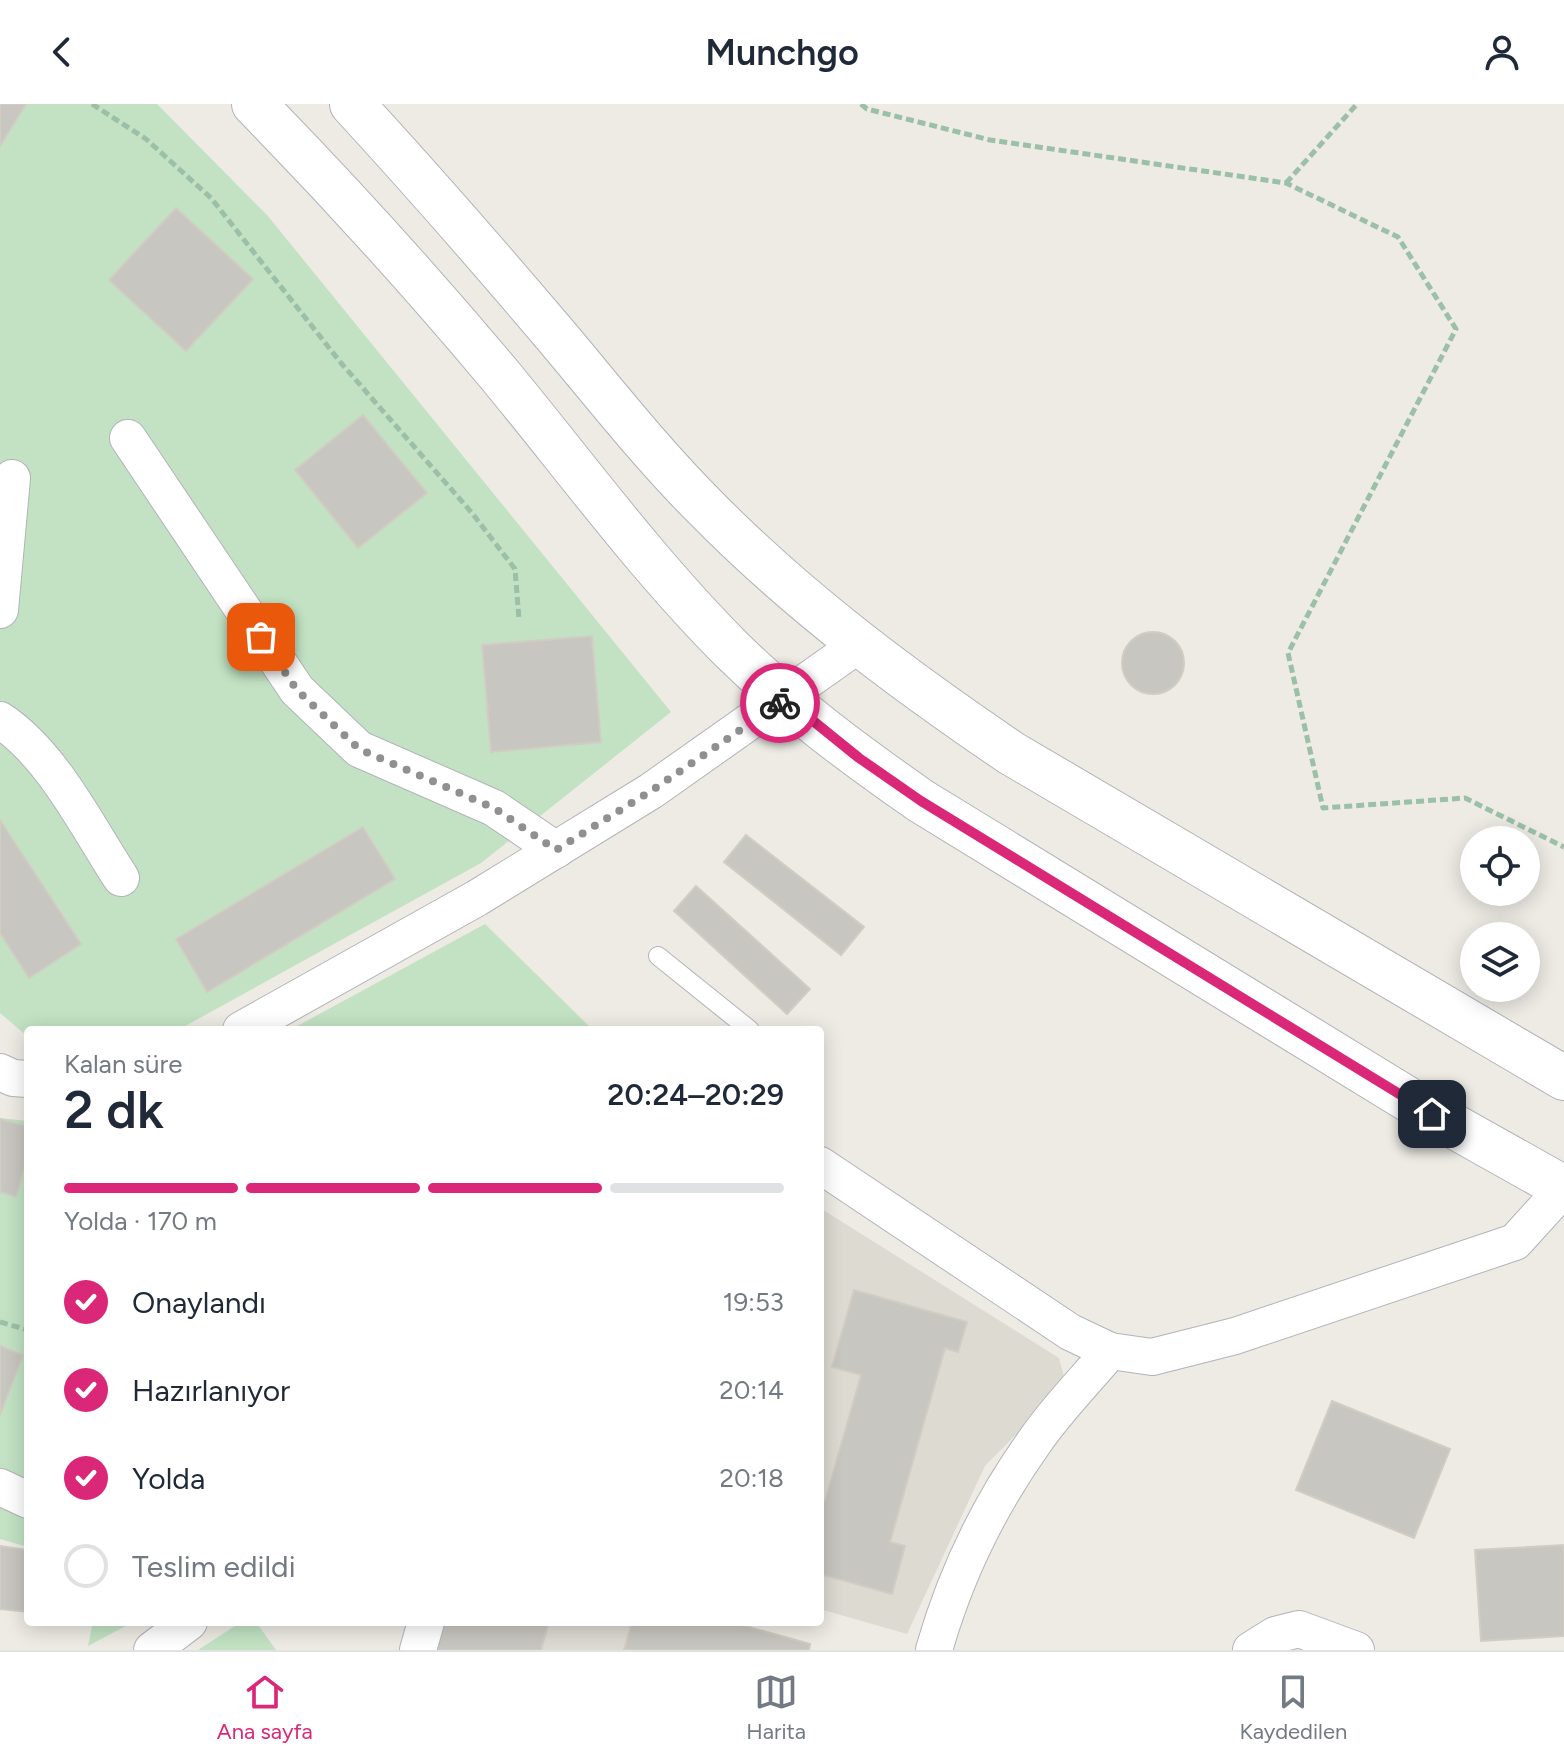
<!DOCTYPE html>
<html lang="tr">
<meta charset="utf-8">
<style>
body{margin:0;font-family:Figtree,sans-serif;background:#f2f2f3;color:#1f2937;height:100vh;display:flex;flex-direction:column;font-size:30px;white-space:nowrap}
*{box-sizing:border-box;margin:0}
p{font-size:26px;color:#747a83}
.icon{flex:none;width:44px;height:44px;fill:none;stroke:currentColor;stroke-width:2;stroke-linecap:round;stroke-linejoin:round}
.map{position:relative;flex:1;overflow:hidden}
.side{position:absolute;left:24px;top:922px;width:800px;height:600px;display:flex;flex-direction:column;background:#fff;border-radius:8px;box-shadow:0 4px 20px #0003}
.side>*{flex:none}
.tools{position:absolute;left:1460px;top:722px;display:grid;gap:16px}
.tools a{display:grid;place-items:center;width:80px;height:80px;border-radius:50%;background:#fff;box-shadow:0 4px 20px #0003;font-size:40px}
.pin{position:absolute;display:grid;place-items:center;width:68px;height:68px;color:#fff;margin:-34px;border-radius:16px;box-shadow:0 4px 12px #0006}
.courier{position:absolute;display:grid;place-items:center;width:80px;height:80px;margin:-40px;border:6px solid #db2777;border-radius:50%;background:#fff;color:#222;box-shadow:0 2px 10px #0007}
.head em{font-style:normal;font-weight:600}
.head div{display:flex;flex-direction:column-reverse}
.head{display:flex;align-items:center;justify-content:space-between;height:136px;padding:0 40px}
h1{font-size:52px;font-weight:600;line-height:60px}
.bar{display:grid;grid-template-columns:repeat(4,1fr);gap:12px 8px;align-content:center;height:96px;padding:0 40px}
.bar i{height:10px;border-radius:6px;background:#e0e1e3}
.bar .active{background:#db2777}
.bar p{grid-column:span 4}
ol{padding:0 40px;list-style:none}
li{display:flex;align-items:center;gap:24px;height:88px}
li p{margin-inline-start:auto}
li .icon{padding:8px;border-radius:50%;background:#db2777;color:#fff;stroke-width:4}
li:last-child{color:#747a83}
li i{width:44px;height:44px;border:4px solid #e0e1e3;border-radius:50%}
header{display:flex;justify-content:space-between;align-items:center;height:104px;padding:0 40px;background:#fff;font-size:36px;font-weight:600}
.tab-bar{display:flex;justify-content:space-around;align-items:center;height:112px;border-top:2px solid #e0e1e3;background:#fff;font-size:22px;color:#747a83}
.tab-bar a{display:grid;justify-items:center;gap:4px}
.tab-bar .active{color:#db2777}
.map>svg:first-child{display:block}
.education{fill:#dddad2}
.green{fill:#c2e2c3}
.building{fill:#c8c6c0;stroke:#d1cdc3;stroke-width:2}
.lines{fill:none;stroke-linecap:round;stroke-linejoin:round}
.lane-casing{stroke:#b1b4b8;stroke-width:20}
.street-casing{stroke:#b1b4b8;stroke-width:38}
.secondary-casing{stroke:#b0b3b7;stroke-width:46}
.path{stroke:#9bc0a7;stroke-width:5;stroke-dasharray:8 4;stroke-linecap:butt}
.lane{stroke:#fff;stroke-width:18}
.street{stroke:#fff;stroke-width:36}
.secondary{stroke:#fff;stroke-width:44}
.done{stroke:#8f9090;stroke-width:8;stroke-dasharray:0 14.4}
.route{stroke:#db2777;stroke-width:10}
</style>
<header><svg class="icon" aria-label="back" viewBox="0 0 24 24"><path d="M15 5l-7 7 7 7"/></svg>Munchgo<svg class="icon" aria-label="person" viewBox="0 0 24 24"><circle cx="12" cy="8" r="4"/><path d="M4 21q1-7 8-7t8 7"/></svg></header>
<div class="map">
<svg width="1564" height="1546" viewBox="0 0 1564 1546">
<rect width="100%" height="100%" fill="#edebe4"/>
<g class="education">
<path d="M 820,1104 L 1059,1254 L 1066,1280 L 985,1362 L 907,1530 L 820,1505 Z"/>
<path d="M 454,1518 L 687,1518 L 783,1546 L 443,1546 Z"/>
</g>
<g class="green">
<path d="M 0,0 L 157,0 L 267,111 L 671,608 L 481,759 L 178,926 L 28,926 L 28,933 L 0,909 Z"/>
<path d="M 485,820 L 593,926 L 290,926 Z"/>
<path d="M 0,1014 L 28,1017 L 28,1443 L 0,1435 Z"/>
<path d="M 93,1518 L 133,1518 L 88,1542 Z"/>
<path d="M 241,1518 L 256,1518 L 276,1546 L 198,1546 Z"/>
</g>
<g class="building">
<path d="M 0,0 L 26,0 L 0,42 Z"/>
<path d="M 176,104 L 253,175 L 186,247 L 109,176 Z"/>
<path d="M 363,311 L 427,389 L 358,444 L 295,366 Z"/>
<circle cx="1153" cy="559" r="31"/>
<path d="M 592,532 L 601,638 L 491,648 L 482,541 Z"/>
<path d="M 0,716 L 81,840 L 29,874 L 0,829 Z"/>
<path d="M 363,723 L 395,775 L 207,888 L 176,835 Z"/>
<path d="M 746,731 L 864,823 L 841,851 L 724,758 Z"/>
<path d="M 696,782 L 810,885 L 787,910 L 674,807 Z"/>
<path d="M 0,1015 L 28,1023 L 28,1051 L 16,1093 L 0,1088 Z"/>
<path d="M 854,1186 L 967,1218 L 958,1248 L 945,1244 L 890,1438 L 905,1442 L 892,1490 L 820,1470 L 820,1395 L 825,1397 L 861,1271 L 832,1263 Z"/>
<path d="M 0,1242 L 23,1251 L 0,1311 Z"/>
<path d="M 1332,1297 L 1450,1345 L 1414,1434 L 1296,1386 Z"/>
<path d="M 1564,1441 L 1564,1532 L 1481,1537 L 1475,1446 Z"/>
<path d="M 0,1442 L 28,1446 L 28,1508 L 0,1505 Z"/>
<path d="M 440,1518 L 549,1518 L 541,1546 L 437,1546 Z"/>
<path d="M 632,1518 L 731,1518 L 810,1540 L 809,1546 L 624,1546 Z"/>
</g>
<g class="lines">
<g class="lane-casing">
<path id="lane" d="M 658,852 L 750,926"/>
</g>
<g class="street-casing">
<g id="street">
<path d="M 128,334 L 297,586 L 359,645 L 494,704 L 556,746"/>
<path d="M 0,506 L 12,374"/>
<path d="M 0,616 C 52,650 87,722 121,774"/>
<path d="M 241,926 L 477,794 L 651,687 L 858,541"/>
<path d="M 0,968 L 13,974 L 28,975"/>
<path d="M 820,1061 L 1070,1228 L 1110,1247 L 1152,1253 L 1235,1232 L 1515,1138 L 1564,1084"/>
<path d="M 0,1383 L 28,1396"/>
<path d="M 152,1546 L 189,1518"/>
<path d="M 418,1546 L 426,1518"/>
<path d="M 934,1546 C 955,1472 990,1400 1035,1337 C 1057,1305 1085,1277 1110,1247"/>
<path d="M 1251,1546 L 1275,1531 L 1299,1525 L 1356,1546"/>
</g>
</g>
<g class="secondary-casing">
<g id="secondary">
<path d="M 254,0 C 338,86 420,176 498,269 C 575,362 646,460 732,546 C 790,603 855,651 921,697 L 1432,1010 L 1564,1084"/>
<path d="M 352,0 C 422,76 490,154 557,233 C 605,290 651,349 704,402 C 797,497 902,575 1011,649 L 1564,974"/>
</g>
</g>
<g class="path">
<path d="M 92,0 L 146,35 L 211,94 L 341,259 L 472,409 L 515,465 L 519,515"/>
<path d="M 861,0 L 867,5 L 990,36 L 1286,79 L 1398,133 L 1456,225 L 1288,549 L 1323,704 L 1465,694 L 1564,743"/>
<path d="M 1286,79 L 1357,0"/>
<path d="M 0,1218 L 28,1226"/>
</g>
<use href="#lane" class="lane"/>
<use href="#street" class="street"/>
<use href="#secondary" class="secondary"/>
</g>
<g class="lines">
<path class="done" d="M 261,533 L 297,586 L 359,645 L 494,704 L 556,746 L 651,687 L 780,599"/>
<path class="route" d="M 780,599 L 786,595 L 859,654 L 921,697 L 1432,1010"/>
</g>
</svg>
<div class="tools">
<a><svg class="icon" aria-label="locate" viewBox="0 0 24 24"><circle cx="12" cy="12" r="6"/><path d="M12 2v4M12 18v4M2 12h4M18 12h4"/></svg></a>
<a><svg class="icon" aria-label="layers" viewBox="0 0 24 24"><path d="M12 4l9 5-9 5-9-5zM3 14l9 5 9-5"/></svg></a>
</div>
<div class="pin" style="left:261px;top:533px;background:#ea580c"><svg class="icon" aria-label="bag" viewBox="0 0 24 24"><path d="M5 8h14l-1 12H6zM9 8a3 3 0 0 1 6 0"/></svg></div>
<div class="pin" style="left:1432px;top:1010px;background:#1f2937"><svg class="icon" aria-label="home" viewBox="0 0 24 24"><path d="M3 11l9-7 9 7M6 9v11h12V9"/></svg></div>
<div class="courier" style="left:780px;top:599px"><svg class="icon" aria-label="bike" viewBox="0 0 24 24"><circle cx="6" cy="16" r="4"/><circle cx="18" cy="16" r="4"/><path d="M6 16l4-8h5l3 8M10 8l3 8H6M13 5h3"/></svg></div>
<section class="side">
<div class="head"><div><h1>2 dk</h1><p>Kalan süre</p></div><em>20:24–20:29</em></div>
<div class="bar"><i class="active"></i><i class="active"></i><i class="active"></i><i></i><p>Yolda · 170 m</p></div>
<ol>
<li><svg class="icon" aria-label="check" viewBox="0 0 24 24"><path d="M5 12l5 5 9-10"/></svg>Onaylandı<p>19:53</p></li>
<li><svg class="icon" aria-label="check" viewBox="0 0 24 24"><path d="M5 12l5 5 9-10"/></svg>Hazırlanıyor<p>20:14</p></li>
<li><svg class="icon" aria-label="check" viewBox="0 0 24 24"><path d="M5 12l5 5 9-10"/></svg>Yolda<p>20:18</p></li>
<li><i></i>Teslim edildi</li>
</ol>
</section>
</div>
<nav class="tab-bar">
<a class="active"><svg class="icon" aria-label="home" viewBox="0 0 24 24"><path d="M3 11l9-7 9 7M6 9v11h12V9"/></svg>Ana sayfa</a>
<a><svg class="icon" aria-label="map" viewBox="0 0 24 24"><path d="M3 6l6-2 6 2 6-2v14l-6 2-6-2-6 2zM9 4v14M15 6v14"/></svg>Harita</a>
<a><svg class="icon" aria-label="saved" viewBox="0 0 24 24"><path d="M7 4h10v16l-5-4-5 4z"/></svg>Kaydedilen</a>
</nav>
